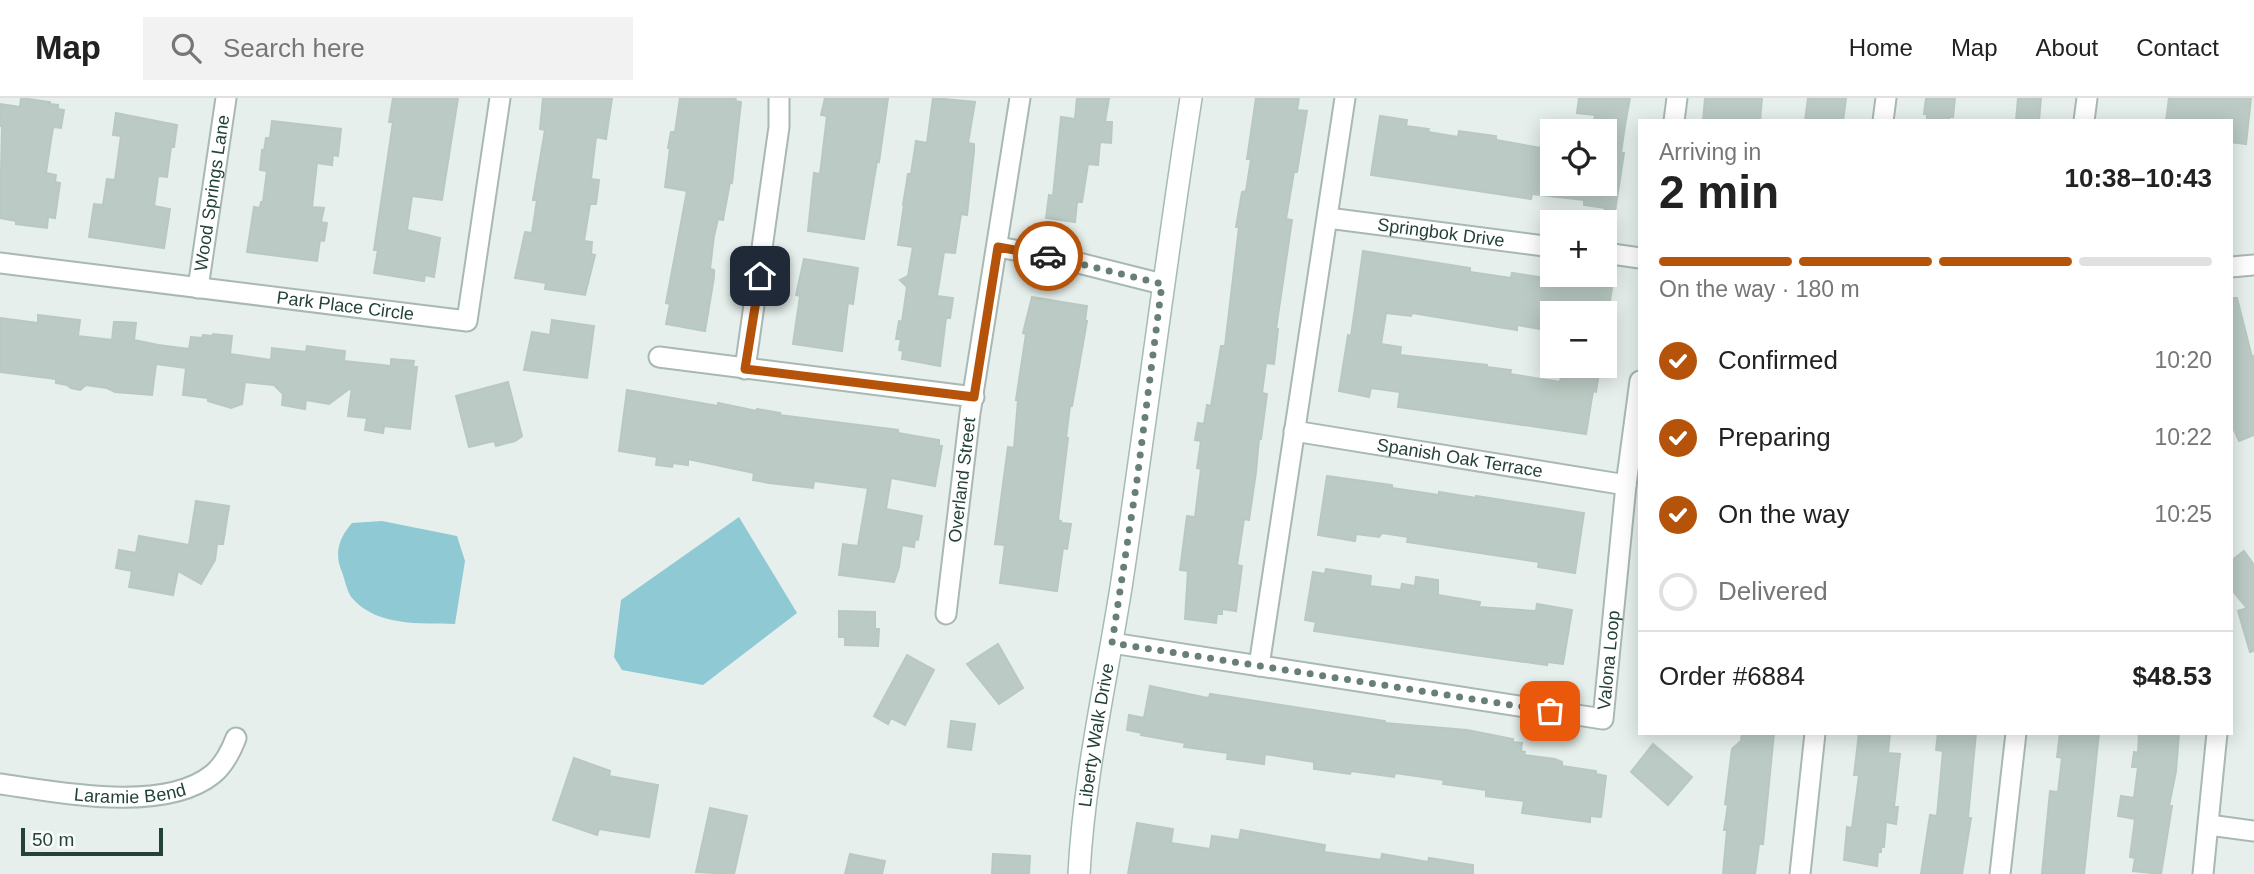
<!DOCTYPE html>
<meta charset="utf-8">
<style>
body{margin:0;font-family:Helvetica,sans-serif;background:#f2f2f2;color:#222;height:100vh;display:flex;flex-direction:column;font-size:26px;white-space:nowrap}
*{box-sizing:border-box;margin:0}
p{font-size:23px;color:#767676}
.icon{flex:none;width:38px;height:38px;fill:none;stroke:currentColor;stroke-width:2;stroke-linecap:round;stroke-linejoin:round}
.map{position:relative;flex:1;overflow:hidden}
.side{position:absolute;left:1638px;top:21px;width:595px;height:616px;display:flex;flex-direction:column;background:#fff;border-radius:0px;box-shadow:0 4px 18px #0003}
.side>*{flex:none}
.controls{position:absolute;left:1540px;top:21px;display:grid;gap:14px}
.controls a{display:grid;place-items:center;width:77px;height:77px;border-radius:0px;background:#fff;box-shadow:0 4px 18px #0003;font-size:35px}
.scale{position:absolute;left:21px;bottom:18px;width:142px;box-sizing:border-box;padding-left:7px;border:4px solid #24423a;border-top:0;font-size:19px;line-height:24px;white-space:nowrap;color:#24423a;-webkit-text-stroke:5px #f7fbf9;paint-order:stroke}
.pin{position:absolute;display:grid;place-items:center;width:60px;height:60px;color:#fff;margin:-30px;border-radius:14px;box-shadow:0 4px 10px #0006}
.courier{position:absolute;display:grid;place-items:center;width:70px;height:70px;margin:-35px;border:5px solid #b45309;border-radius:50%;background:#fff;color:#222;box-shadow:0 2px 9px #0007}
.head em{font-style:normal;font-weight:700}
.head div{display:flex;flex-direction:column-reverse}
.head{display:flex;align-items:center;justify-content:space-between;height:119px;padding:0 21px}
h1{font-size:46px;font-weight:700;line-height:52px}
.bar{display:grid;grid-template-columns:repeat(4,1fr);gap:10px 7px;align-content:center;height:84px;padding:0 21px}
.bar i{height:9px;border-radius:5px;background:#e0e0e0}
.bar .active{background:#b45309}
.bar p{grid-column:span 4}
.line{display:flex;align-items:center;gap:18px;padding:0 21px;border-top:2px solid #e0e0e0}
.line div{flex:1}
ol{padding:0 21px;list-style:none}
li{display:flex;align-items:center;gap:21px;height:77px}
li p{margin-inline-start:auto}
li .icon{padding:7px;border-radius:50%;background:#b45309;color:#fff;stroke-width:4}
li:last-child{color:#767676}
li i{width:38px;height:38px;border:4px solid #e0e0e0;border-radius:50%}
header{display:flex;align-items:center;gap:42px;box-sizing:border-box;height:98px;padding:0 35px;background:#fff;border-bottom:2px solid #e0e0e0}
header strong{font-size:33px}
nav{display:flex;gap:38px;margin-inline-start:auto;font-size:24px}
.search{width:490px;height:63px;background:#f2f2f2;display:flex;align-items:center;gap:18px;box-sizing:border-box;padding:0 24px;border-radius:0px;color:#767676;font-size:26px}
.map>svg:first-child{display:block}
.water{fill:#8ec9d4}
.building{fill:#bbcac4;stroke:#b8c9c2;stroke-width:2}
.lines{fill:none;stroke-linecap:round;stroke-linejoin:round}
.street-casing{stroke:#a8b8b2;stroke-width:23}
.secondary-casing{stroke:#a4bbb3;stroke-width:24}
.street{stroke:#fff;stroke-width:19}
.secondary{stroke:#fff;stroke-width:21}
.done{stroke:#687f78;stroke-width:7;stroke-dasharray:0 12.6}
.route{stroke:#b45309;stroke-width:9}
.labels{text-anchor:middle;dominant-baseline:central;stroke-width:5;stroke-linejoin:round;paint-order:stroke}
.street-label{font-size:18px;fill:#24423a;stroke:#f7fbf9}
</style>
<header>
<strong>Map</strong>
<div class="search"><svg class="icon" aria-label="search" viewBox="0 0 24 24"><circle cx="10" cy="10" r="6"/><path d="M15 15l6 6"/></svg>Search here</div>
<nav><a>Home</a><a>Map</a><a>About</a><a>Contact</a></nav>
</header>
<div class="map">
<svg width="2254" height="776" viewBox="0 0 2254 776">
<rect width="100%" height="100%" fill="#e6efeb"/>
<g class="water">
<path d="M 739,419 L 797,515 L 703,587 L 622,572 L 614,559 L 621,502 Z"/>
<path d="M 382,423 L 457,438 L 465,463 L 455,526 C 422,525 377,529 352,500 C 347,494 345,482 342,474 C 334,455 339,440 352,425 Z"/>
</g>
<g class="building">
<path d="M 21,0 L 50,4 L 50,6 L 58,7 L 58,11 L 64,12 L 61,30 L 53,29 L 46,75 L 56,77 L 55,84 L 60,85 L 55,120 L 48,119 L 47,130 L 16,126 L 16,123 L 0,120 L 2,28 L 0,28 L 0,6 L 20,9 Z"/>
<path d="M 393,0 L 458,0 L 442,102 L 412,98 L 407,132 L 440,140 L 434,179 L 425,177 L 424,183 L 374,175 L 378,152 L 374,152 L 393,24 L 389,24 Z"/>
<path d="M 543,0 L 612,0 L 606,41 L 596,39 L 591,81 L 599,82 L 596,106 L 590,106 L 584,143 L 592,144 L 591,156 L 595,157 L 585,197 L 545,191 L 546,185 L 515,180 L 525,134 L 532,135 L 537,102 L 533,102 L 545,32 L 540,31 Z"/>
<path d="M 680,0 L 736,0 L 735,3 L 741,4 L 732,85 L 730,84 L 723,122 L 718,121 L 714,138 L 710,171 L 714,172 L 714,179 L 705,233 L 666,226 L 670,206 L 666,205 L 687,93 L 665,89 L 670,50 L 668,50 L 671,34 L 675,34 Z"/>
<path d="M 825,0 L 888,0 L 879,64 L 877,63 L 864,141 L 808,133 L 814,75 L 820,76 L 827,18 L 821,17 Z"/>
<path d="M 933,0 L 975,4 L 968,45 L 974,46 L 974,53 L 967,117 L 961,116 L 955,155 L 944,154 L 937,198 L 953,200 L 950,220 L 946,220 L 940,268 L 902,261 L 903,253 L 899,252 L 901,241 L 896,241 L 899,223 L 902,224 L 907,189 L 900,182 L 908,178 L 913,149 L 898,147 L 904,107 L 903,107 L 908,76 L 911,76 L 916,43 L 927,45 Z"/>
<path d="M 1077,0 L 1109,0 L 1105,24 L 1112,24 L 1111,45 L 1100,44 L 1098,67 L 1088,66 L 1082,104 L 1077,104 L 1075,124 L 1046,120 L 1049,97 L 1053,98 L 1061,19 L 1075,21 Z"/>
<path d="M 1256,0 L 1299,0 L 1297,12 L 1307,13 L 1297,74 L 1294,74 L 1286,121 L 1292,122 L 1276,231 L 1278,231 L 1274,266 L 1266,265 L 1262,295 L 1267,296 L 1261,341 L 1259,341 L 1256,374 L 1249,422 L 1244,421 L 1237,467 L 1242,468 L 1236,513 L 1222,511 L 1222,516 L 1217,516 L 1216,525 L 1185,521 L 1188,473 L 1180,472 L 1187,418 L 1195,419 L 1201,371 L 1197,370 L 1201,343 L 1195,342 L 1198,325 L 1204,326 L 1207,307 L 1211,308 L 1221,248 L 1225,248 L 1239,129 L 1236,129 L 1242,94 L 1246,93 L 1251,61 L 1247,61 Z"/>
<path d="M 1579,0 L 1630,0 L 1625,27 L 1621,55 L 1624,55 L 1614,120 L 1605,120 L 1605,110 L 1584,107 L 1584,102 L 1532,96 L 1531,101 L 1371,77 L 1380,18 L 1407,22 L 1406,28 L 1429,31 L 1428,34 L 1458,39 L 1459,33 L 1496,38 L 1496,42 L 1552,52 L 1552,86 L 1605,86 L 1605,24 L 1594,23 L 1595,17 L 1577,15 Z"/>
<path d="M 1705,0 L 1762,0 L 1760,23 L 1703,23 Z"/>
<path d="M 1808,0 L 1846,0 L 1843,23 L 1805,23 Z"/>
<path d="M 1926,0 L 1955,0 L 1953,19 L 1949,19 L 1949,23 L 1927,23 L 1927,16 L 1924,16 Z"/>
<path d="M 2018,0 L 2041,0 L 2039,23 L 2016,23 Z"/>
<path d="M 2169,0 L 2251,0 L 2246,46 L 2231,44 L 2231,23 L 2166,23 Z"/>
<path d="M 116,15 L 177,27 L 174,49 L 171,49 L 167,79 L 158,78 L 154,108 L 170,111 L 164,150 L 89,139 L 94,106 L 103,107 L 107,81 L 115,82 L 121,38 L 113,37 Z"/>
<path d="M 272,23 L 341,31 L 338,58 L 333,57 L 332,67 L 317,65 L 312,109 L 324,110 L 321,124 L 327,125 L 324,143 L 320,142 L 317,163 L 247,154 L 254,109 L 260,110 L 261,104 L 263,104 L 267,73 L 260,72 L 262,52 L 264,53 L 266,40 L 270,40 Z"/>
<path d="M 1363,153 L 1470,170 L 1470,174 L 1511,180 L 1512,175 L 1612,190 L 1608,215 L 1552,215 L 1552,233 L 1517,227 L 1517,232 L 1412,215 L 1411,218 L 1386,215 L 1381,246 L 1401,249 L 1400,257 L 1487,267 L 1487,269 L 1511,272 L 1510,276 L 1560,284 L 1563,268 L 1599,274 L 1596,294 L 1593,293 L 1586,336 L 1398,309 L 1400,294 L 1371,290 L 1369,299 L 1339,293 L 1348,237 L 1351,238 Z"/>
<path d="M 804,161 L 858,170 L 853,206 L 848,205 L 842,253 L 793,246 L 800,198 L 796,197 Z"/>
<path d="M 1032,199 L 1087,208 L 1085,223 L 1087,223 L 1072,308 L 1070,308 L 1066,340 L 1068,340 L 1058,422 L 1061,423 L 1061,425 L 1071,426 L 1067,451 L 1063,450 L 1057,493 L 1000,485 L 1005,447 L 995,446 L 1008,349 L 1014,350 L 1018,302 L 1016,302 L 1026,236 L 1023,235 Z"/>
<path d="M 2231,200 L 2237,200 L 2252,259 L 2254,258 L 2254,337 L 2239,343 L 2231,325 Z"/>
<path d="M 38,217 L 80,222 L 78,238 L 112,242 L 114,224 L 121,224 L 136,225 L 134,242 L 158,247 L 189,251 L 191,239 L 202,240 L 203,237 L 213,238 L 213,236 L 232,238 L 230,256 L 271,262 L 272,250 L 306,254 L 307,248 L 345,253 L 344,263 L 391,268 L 391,261 L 414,263 L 413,269 L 417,269 L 410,331 L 384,328 L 383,335 L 365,332 L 367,320 L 348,318 L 352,289 L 329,306 L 306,302 L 305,311 L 282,307 L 283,296 L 274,287 L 245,284 L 242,306 L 231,310 L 208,303 L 208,300 L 183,297 L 186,270 L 156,266 L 152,297 L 115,294 L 107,290 L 86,287 L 80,292 L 71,290 L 67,287 L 56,285 L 56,281 L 0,274 L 0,220 L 38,225 Z"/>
<path d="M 552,222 L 594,228 L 587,280 L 524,272 L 532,234 L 550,237 Z"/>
<path d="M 508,284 L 522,338 L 515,343 L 496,348 L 494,343 L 469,349 L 456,298 Z"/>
<path d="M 627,292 L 718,308 L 718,305 L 757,313 L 757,311 L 780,315 L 779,317 L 898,332 L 898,335 L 939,342 L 939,348 L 942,348 L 935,388 L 891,380 L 886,411 L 922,418 L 918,442 L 915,441 L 914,449 L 902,447 L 899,469 L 894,484 L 839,477 L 843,446 L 858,448 L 868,390 L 814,383 L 813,390 L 769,385 L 753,382 L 754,375 L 688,361 L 688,367 L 673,365 L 672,369 L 656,367 L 657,359 L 619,353 Z"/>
<path d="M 1327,378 L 1392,387 L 1392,390 L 1439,397 L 1439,394 L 1476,400 L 1476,398 L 1584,415 L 1575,475 L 1538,469 L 1539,464 L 1407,444 L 1408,439 L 1382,435 L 1379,439 L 1356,436 L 1355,443 L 1318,437 Z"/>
<path d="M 196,403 L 229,408 L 223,446 L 217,446 L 215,462 L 201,486 L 178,473 L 173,497 L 129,489 L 132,473 L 116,470 L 119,452 L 136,455 L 139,438 L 189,447 Z"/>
<path d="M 2244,453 L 2254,467 L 2254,553 L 2250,554 L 2238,513 L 2247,510 L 2231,491 L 2231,463 Z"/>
<path d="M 1326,471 L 1371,478 L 1370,488 L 1401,492 L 1402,486 L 1415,488 L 1416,479 L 1438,482 L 1438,497 L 1480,504 L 1479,509 L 1536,513 L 1537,506 L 1572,512 L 1563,566 L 1547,564 L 1547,567 L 1474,557 L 1314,533 L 1316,524 L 1305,522 L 1313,474 L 1325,476 Z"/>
<path d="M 839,513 L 875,514 L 875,531 L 879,531 L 878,548 L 845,547 L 845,539 L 839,539 Z"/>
<path d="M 998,546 L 1023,590 L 999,606 L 967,566 Z"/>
<path d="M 907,557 L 934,572 L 905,627 L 891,620 L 888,626 L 874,618 Z"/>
<path d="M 1150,588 L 1203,599 L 1209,600 L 1210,596 L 1385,623 L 1385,625 L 1467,632 L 1513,641 L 1513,644 L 1522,645 L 1521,653 L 1525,654 L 1524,657 L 1555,661 L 1562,664 L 1562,668 L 1596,673 L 1596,676 L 1606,678 L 1601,719 L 1590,718 L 1590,724 L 1522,715 L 1524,703 L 1486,698 L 1486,692 L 1443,686 L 1444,682 L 1395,675 L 1394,679 L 1351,673 L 1350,676 L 1314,671 L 1314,664 L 1265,656 L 1264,666 L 1227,661 L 1228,655 L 1184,649 L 1185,645 L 1141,637 L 1142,635 L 1127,632 L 1129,617 L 1144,620 Z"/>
<path d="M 951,623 L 975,626 L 971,652 L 948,649 Z"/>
<path d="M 1742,635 L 1774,635 L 1763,746 L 1759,746 L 1755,776 L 1723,776 L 1727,732 L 1724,732 L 1728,707 L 1725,706 L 1732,651 L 1741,643 Z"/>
<path d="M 1859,635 L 1890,635 L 1888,655 L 1900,656 L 1894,709 L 1898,709 L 1896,726 L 1886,724 L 1884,749 L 1881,749 L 1881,754 L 1878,754 L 1877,768 L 1844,762 L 1847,729 L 1852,730 L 1859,677 L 1854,677 Z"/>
<path d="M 1938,635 L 1976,635 L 1968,720 L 1971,720 L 1962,776 L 1921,776 L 1930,717 L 1937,718 L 1943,653 L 1936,652 Z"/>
<path d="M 2060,635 L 2099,635 L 2084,776 L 2042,776 L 2050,693 L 2058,694 L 2062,660 L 2057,659 Z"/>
<path d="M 2139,635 L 2179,635 L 2176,673 L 2169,708 L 2172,708 L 2161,776 L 2133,773 L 2135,760 L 2130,759 L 2135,721 L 2118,718 L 2121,698 L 2134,700 L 2138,669 L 2132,669 L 2134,654 L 2138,655 Z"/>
<path d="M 1653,646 L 1692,679 L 1668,707 L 1631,674 Z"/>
<path d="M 574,660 L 610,673 L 609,678 L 658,687 L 649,739 L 599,731 L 597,737 L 553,722 Z"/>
<path d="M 710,710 L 747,718 L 734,776 L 696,774 Z"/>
<path d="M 1137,725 L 1173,731 L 1171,745 L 1210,751 L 1212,738 L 1239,742 L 1241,732 L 1325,747 L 1324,754 L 1381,762 L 1382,756 L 1428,764 L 1429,760 L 1473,767 L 1473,776 L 1128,776 Z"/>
<path d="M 850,756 L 885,763 L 882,776 L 845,776 Z"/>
<path d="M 993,756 L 1030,758 L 1029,776 L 992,776 Z"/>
</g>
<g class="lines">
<g class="street-casing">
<g id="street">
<path d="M 1674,23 L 1677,0"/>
<path d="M 1883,23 L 1886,0"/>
<path d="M 2084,23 L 2087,0"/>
<path id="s1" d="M 1328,120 L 1552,149"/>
<path d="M 998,149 L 1063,161 L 1162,186"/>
<path d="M 1605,155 L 1640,160"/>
<path id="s2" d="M 0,165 L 467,223 L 500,0"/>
<path d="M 2231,169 L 2254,167"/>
<path id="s3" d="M 198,190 L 226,0"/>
<path d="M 659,259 L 974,299"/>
<path d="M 745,271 L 779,29 L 779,0"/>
<path id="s4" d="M 1294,333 L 1626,387"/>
<path id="s5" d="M 946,516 L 970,315 L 1020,0"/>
<path id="s6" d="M 1112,545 L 1603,621 L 1626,387 L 1640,283"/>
<path d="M 1259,568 L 1345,0"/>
<path id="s7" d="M 0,686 C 57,694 164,716 213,676 C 224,667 231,653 236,640"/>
<path d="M 2209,727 L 2254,733"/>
<path d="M 1800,776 L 1815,635"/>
<path d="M 2000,776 L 2016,635"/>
<path d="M 2203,776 L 2217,635"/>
</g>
</g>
<g class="secondary-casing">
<g id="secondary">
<path id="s8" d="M 1079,776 C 1084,677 1107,580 1122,483 C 1146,322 1166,161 1191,0"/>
</g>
</g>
<use href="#street" class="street"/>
<use href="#secondary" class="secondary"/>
</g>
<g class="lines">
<path class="done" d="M 1048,158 L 1162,186 L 1137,382 L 1112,545 L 1550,613"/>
<path class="route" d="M 760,178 L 745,271 L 974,299 L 998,149 L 1048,158"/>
</g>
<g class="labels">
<g class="street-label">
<text stroke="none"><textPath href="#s3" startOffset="96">Wood Springs Lane</textPath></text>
<text stroke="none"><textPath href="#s1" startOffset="114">Springbok Drive</textPath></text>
<text stroke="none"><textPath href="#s2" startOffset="348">Park Place Circle</textPath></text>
<text stroke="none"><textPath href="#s4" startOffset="168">Spanish Oak Terrace</textPath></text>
<text stroke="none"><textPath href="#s5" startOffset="135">Overland Street</textPath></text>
<text stroke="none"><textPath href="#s6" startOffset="556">Valona Loop</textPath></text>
<text stroke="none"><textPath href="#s8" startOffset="140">Liberty Walk Drive</textPath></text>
<text stroke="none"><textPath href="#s7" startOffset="131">Laramie Bend</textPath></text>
</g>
</g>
</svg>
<div class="controls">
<a><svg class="icon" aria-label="locate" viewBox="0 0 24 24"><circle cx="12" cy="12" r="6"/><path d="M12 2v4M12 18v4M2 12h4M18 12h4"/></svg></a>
<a>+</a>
<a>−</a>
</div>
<div class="scale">50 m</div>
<div class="pin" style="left:1550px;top:613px;background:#ea580c"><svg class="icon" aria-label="bag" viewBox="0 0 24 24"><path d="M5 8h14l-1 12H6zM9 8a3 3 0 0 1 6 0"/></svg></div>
<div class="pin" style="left:760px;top:178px;background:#1f2937"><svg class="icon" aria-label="home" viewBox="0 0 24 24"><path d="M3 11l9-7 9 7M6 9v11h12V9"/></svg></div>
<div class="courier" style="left:1048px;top:158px"><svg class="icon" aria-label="car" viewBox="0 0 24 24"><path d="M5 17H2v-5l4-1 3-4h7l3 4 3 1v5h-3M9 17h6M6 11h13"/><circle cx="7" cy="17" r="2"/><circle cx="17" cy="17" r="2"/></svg></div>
<section class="side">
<div class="head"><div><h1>2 min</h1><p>Arriving in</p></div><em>10:38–10:43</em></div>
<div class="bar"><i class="active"></i><i class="active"></i><i class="active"></i><i></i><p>On the way · 180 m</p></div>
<ol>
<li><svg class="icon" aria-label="check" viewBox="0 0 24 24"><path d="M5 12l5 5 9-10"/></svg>Confirmed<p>10:20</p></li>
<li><svg class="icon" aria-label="check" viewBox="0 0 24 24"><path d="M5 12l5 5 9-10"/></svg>Preparing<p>10:22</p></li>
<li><svg class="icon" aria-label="check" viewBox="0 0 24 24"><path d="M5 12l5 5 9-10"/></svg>On the way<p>10:25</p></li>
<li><i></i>Delivered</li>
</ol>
<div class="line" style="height:91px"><div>Order #6884</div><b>$48.53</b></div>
</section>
</div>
